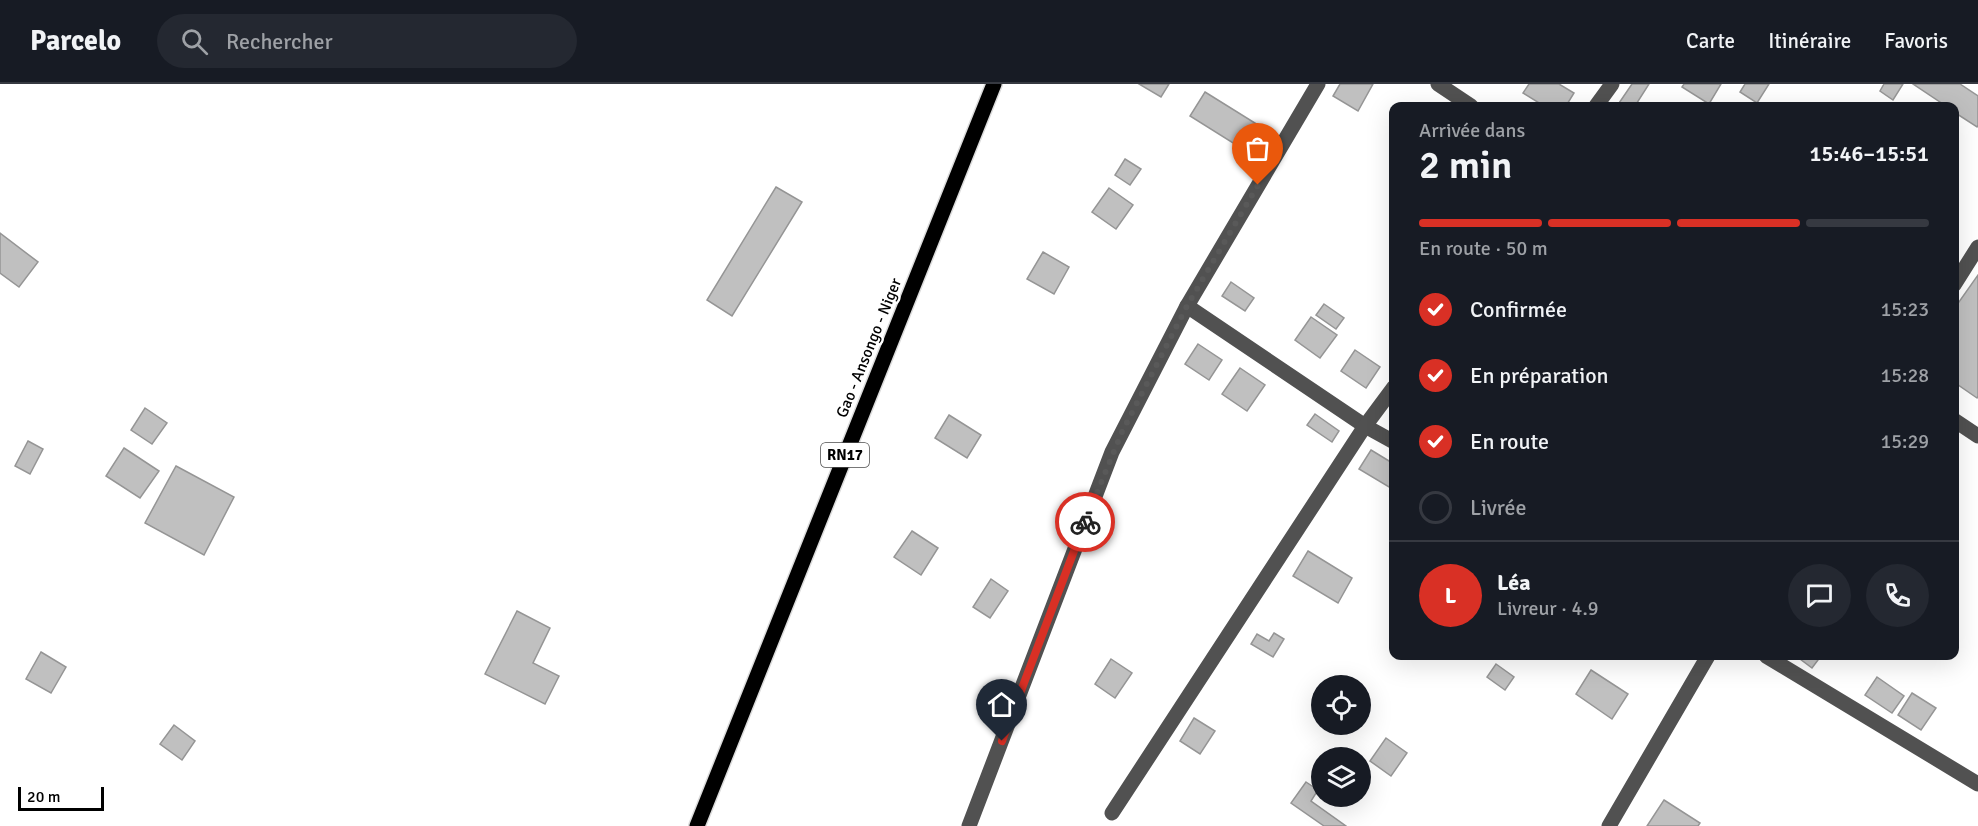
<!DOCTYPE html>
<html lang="fr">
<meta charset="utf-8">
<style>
body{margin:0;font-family:Signika,sans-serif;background:#242831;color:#f1f3f6;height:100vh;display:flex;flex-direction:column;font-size:22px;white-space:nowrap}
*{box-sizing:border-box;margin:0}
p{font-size:20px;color:#9ea1a6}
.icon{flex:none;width:33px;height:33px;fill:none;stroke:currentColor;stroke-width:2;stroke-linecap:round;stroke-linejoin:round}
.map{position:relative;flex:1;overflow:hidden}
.sheet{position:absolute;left:1389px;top:18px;width:570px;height:558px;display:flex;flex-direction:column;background:#171b24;border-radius:12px;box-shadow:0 6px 24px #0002}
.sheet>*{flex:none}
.buttons{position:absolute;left:1311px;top:591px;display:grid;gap:12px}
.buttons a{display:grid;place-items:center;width:60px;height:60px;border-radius:50%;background:#171b24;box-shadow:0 6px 24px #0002;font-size:30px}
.scale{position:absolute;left:18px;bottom:15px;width:86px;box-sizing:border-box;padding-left:6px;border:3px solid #000;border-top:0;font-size:16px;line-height:21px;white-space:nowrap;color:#000;-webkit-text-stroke:4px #fff;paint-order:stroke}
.pin{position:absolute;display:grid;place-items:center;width:51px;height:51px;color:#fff;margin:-62px -26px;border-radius:50% 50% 50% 0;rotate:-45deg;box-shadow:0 0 6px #0007}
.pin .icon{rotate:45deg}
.courier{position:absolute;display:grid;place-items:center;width:60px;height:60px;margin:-30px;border:4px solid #d93025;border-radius:50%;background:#fff;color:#222;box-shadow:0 2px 8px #0007}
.overview em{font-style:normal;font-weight:600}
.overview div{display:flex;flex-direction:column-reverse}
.overview{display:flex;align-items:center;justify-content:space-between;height:102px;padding:0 30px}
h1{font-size:39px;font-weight:600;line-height:45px}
.bar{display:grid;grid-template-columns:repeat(4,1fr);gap:9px 6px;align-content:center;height:72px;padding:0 30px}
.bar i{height:8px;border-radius:4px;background:#363941}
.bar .selected{background:#d93025}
.bar p{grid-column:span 4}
.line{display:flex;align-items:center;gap:15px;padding:0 30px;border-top:2px solid #363941}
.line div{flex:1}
.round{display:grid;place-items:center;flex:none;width:63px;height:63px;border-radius:32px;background:#242831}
ol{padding:0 30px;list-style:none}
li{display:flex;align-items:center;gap:18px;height:66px}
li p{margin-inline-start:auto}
li .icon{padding:6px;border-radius:50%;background:#d93025;color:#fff;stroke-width:4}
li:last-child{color:#9ea1a6}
li i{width:33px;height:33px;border:3px solid #363941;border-radius:50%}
header{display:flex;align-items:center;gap:36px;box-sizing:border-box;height:84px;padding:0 30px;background:#171b24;border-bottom:2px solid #363941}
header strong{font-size:28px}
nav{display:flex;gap:33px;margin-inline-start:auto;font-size:21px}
.search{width:420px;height:54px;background:#242831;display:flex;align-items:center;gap:15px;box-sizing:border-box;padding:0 21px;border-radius:33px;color:#9ea1a6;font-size:22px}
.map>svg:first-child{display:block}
.building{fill:#c0c0c0;stroke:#959595;stroke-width:1.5}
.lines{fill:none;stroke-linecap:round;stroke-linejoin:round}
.major-casing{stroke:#dbdbdb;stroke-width:18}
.minor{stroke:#515151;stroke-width:15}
.major{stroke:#000;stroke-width:15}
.done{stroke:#595959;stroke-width:6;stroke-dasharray:0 10.8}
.route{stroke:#d93025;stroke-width:8}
.labels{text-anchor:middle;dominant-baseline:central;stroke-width:4.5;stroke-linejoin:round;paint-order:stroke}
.shield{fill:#fff;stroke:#4c4c4c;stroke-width:1.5}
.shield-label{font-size:15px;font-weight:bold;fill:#000}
.street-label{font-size:16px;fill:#000;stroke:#fff}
</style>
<header>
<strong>Parcelo</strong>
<div class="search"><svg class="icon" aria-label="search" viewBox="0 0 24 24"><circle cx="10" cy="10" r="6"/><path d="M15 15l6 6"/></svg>Rechercher</div>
<nav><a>Carte</a><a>Itinéraire</a><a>Favoris</a></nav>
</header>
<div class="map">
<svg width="1978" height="742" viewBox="0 0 1978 742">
<rect width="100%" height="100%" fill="#fff"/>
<g class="building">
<path d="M 1139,0 L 1169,0 L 1161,13 Z"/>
<path d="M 1340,0 L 1373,0 L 1358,27 L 1333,12 Z"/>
<path d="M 1529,0 L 1559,0 L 1574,9 L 1566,22 L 1544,22 L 1523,9 Z"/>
<path d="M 1632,0 L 1649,0 L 1635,22 L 1617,22 Z"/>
<path d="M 1684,0 L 1721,0 L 1709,20 L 1682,3 Z"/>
<path d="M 1745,0 L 1769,0 L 1757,19 L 1740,8 Z"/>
<path d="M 1884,0 L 1903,0 L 1893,16 L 1880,7 Z"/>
<path d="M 1913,0 L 1960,0 L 1978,12 L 1978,41 L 1977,43 L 1954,28 L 1954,22 L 1946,22 Z"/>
<path d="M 1205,8 L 1263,44 L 1249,69 L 1190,32 Z"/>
<path d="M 1125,75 L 1141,85 L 1130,101 L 1115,91 Z"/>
<path d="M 776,103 L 802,118 L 732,232 L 707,216 Z"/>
<path d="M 1109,104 L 1133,121 L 1116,145 L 1092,128 Z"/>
<path d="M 0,149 L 38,178 L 19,203 L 0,189 Z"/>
<path d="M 1043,168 L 1069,183 L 1054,210 L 1027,195 Z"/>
<path d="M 1978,191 L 1978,312 L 1977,314 L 1954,298 L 1954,225 Z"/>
<path d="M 1231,198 L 1254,214 L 1245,227 L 1222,212 Z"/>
<path d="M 1324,220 L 1344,234 L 1336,245 L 1316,231 Z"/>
<path d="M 1311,233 L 1337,251 L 1320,274 L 1295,256 Z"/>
<path d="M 1198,260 L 1222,276 L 1209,296 L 1185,280 Z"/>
<path d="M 1355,266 L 1380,283 L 1366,304 L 1341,287 Z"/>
<path d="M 1240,284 L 1265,301 L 1247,327 L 1222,310 Z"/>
<path d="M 145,324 L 167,339 L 152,360 L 131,346 Z"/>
<path d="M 1315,330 L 1339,347 L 1332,358 L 1307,341 Z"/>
<path d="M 949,331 L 981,351 L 967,374 L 935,354 Z"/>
<path d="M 28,357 L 43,365 L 30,390 L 15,382 Z"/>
<path d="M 124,364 L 159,387 L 140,414 L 106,392 Z"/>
<path d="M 1371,366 L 1394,380 L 1394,406 L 1359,385 Z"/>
<path d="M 176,382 L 234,413 L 204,471 L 145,439 Z"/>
<path d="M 912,447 L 938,464 L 921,491 L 894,473 Z"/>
<path d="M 1308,467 L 1352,494 L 1338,519 L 1293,492 Z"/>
<path d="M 991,495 L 1008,507 L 990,534 L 973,523 Z"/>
<path d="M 517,527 L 550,544 L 533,579 L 559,592 L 545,620 L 485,590 Z"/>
<path d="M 1274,549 L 1284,555 L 1273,573 L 1251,560 L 1257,550 L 1269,557 Z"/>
<path d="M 41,568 L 66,583 L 51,609 L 26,595 Z"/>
<path d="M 1796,572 L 1821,572 L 1812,584 Z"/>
<path d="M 1111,575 L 1132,589 L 1115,614 L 1095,600 Z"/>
<path d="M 1496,580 L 1514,593 L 1505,606 L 1487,593 Z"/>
<path d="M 1591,586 L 1628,610 L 1612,635 L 1576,610 Z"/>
<path d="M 1877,593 L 1904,612 L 1892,629 L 1865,611 Z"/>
<path d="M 1912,609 L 1936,624 L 1921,646 L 1898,631 Z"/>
<path d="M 1194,634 L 1215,647 L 1200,670 L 1180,657 Z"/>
<path d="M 174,641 L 195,657 L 182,676 L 160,660 Z"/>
<path d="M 1386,654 L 1407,669 L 1391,692 L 1370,677 Z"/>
<path d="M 1306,698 L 1318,706 L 1311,717 L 1346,742 L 1324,742 L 1291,719 Z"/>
<path d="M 1664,716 L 1700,739 L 1698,742 L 1647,742 Z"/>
</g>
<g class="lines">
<g class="major-casing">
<path id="major" d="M 697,742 L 994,0"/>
</g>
<g class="minor">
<path d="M 1438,0 L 1471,22"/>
<path d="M 1596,22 L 1612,0"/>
<path d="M 1954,201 L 1978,163"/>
<path d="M 1187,222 L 1365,342 L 1394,358"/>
<path d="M 1954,336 L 1978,352"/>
<path d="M 1766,572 L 1978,700"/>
<path d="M 1112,729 L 1365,342 L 1394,303"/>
<path d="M 969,742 L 1112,368 L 1187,222 L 1318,0"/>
<path d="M 1609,742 L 1708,572"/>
</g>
<use href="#major" class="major"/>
</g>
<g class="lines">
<path class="done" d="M 1085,438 L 1122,348 L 1187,222 L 1258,101"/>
<path class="route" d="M 1002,657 L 1085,438"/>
</g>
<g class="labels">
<rect class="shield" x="821" y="359" width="48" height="24" rx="4.5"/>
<g class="shield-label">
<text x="845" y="371">RN17</text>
</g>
<g class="street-label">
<text transform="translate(869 264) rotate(-68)">Gao - Ansongo - Niger</text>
</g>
</g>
</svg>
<div class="buttons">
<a><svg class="icon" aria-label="locate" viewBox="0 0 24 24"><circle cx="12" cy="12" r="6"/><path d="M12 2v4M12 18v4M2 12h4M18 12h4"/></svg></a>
<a><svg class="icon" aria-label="layers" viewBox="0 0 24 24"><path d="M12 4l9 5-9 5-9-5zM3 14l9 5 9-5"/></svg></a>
</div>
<div class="scale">20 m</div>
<div class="pin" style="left:1258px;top:101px;background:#ea580c"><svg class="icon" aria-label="bag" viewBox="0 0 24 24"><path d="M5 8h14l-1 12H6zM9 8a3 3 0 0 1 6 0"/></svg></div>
<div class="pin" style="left:1002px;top:657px;background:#1f2937"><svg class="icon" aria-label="home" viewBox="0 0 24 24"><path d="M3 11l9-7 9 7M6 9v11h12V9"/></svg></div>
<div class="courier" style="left:1085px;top:438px"><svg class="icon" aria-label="bike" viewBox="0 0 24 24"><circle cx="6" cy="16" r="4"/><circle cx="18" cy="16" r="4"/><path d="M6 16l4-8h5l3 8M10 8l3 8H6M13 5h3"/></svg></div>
<section class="sheet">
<div class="overview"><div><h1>2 min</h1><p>Arrivée dans</p></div><em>15:46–15:51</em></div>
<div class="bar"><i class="selected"></i><i class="selected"></i><i class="selected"></i><i></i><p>En route · 50 m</p></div>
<ol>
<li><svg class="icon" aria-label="check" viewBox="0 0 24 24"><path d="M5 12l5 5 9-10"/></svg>Confirmée<p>15:23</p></li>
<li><svg class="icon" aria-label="check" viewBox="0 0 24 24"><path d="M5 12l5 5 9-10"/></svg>En préparation<p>15:28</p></li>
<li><svg class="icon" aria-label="check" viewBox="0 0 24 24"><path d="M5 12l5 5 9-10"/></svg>En route<p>15:29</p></li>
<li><i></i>Livrée</li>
</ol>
<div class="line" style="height:108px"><b class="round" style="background:#d93025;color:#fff">L</b><div><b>Léa</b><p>Livreur · 4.9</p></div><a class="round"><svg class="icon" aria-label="chat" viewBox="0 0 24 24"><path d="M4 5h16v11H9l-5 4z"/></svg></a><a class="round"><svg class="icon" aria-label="phone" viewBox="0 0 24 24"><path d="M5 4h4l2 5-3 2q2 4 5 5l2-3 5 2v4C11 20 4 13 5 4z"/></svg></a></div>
</section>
</div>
